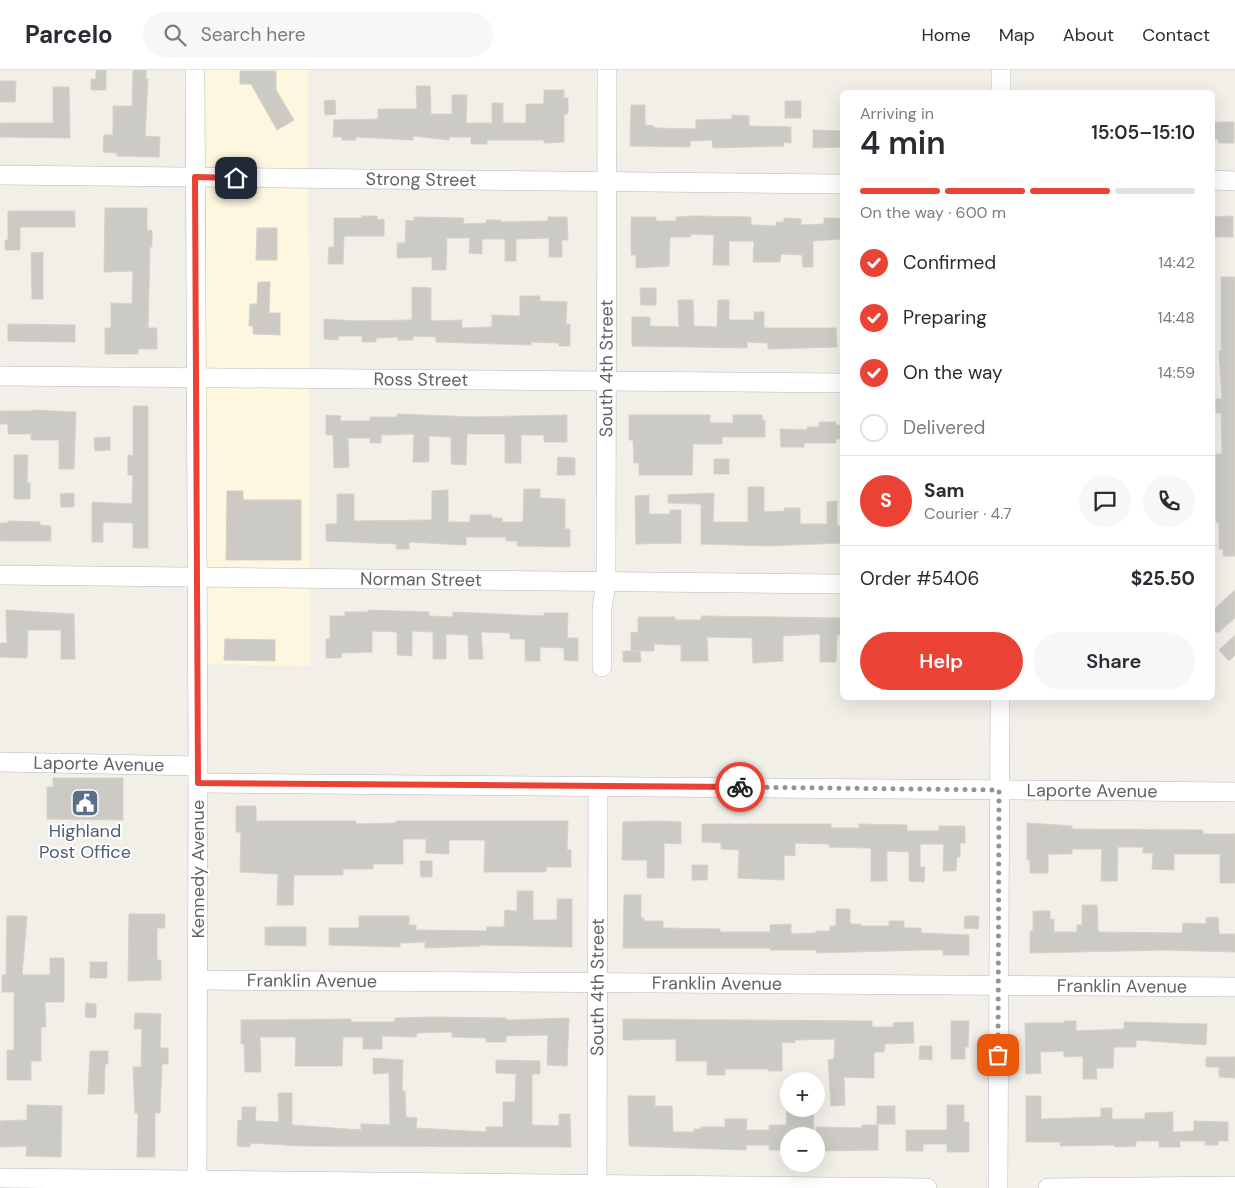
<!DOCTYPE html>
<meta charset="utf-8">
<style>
body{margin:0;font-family:"DM Sans",sans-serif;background:#f7f7f7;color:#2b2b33;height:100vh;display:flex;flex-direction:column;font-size:19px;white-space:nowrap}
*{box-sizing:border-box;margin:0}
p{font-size:16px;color:#7c7c81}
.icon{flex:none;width:28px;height:28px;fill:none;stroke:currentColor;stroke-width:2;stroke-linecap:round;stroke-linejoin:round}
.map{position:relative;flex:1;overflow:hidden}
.panel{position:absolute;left:840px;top:20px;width:375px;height:610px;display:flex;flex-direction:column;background:#fff;border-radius:8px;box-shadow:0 5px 20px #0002}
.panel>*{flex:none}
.fabs{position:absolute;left:780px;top:1002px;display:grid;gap:10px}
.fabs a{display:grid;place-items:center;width:45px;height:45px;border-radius:50%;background:#fff;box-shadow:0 5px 20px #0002;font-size:25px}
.pin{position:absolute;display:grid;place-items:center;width:42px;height:42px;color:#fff;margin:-21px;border-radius:10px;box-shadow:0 2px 8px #0006}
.courier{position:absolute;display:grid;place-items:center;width:50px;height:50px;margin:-25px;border:4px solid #ea4335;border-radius:50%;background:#fff;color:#222;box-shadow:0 1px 6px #0007}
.summary em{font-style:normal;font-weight:600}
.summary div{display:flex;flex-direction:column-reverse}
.summary{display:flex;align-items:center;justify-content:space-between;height:85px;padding:0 20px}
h1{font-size:32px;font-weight:600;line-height:38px}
.bar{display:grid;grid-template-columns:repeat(4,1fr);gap:8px 5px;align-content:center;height:60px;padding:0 20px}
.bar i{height:6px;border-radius:4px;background:#e1e1e2}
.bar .on{background:#ea4335}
.bar p{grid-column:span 4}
.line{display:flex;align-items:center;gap:12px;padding:0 20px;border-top:1px solid #e1e1e2}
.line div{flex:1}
.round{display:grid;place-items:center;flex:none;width:52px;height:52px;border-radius:26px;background:#f7f7f7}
ol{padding:0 20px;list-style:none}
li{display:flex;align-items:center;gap:15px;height:55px}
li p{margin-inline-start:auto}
li .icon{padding:5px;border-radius:50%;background:#ea4335;color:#fff;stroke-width:4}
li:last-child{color:#7c7c81}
li i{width:28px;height:28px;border:2px solid #e1e1e2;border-radius:50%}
.action{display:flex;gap:10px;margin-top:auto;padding:10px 20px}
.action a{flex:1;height:58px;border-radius:30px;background:#ea4335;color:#fff;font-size:20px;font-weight:600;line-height:58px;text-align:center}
.action a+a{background:#f7f7f7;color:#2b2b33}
header{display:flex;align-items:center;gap:30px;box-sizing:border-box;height:70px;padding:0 25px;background:#fff;border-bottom:1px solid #e1e1e2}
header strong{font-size:24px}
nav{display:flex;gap:28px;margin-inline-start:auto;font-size:18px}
.search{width:350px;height:45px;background:#f7f7f7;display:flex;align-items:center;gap:12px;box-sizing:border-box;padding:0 18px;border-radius:28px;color:#7c7c81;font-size:19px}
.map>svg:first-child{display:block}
.commercial{fill:#fef7e0}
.building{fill:#cccac5;stroke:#d6d1c6}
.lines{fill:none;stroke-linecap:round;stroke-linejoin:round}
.minor-casing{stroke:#b5b8bc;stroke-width:20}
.minor{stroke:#fff;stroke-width:19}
.done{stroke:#929495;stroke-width:5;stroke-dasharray:0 9}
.route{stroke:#ea4335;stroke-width:6}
.labels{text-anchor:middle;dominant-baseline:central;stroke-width:4;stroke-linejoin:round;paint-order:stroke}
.street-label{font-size:18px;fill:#5f6368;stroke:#fff}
.service-label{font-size:18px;fill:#4e5e75;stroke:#fff}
</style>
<header>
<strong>Parcelo</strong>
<div class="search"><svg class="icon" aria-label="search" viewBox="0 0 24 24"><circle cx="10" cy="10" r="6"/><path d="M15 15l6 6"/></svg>Search here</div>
<nav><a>Home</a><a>Map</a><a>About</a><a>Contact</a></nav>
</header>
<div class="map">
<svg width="1235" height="1118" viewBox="0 0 1235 1118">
<rect width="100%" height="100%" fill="#f1efe8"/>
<path class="commercial" d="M 199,0 L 308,0 L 310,596 L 200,594 Z"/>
<g class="building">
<path d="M 96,0 L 106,0 L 106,20 L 91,20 L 91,9 L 96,9 Z"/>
<path d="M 133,0 L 146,0 L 146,9 L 148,9 L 145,66 L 160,67 L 159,87 L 117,86 L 117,83 L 103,82 L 104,65 L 113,65 L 113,36 L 132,36 Z"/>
<path d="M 240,1 L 276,1 L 276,20 L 294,50 L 277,60 L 251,14 L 240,14 Z"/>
<path d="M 0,11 L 16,11 L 15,32 L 0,32 Z"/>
<path d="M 416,16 L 430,16 L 431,44 L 452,44 L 452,25 L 467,25 L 466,53 L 492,53 L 492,33 L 503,33 L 503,53 L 526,53 L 526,34 L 544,34 L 544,20 L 564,20 L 564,28 L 568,28 L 568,44 L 564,44 L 564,72 L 544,73 L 544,70 L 487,70 L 487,74 L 471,74 L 471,67 L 449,67 L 449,70 L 413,66 L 413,70 L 356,67 L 356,70 L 342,70 L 342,67 L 333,67 L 334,50 L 378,49 L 378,39 L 417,39 Z"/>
<path d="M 53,17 L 69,17 L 70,68 L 0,67 L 0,53 L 53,53 Z"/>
<path d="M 335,30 L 336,44 L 325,45 L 324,31 Z"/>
<rect x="785" y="31" width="16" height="17"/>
<path d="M 631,35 L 645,35 L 645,55 L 654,56 L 654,58 L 696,59 L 696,50 L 732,49 L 732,45 L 749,46 L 749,56 L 791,57 L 791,73 L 784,72 L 784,76 L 713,78 L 712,70 L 690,71 L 690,77 L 630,76 Z"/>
<path d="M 1212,52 L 1234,52 L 1234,73 L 1218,73 L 1218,69 L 1212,69 Z"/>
<path d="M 813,60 L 842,61 L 842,77 L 813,78 Z"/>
<path d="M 105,138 L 147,138 L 147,161 L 152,160 L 152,177 L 150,177 L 148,258 L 157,258 L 157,279 L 138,279 L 138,284 L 105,284 L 105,258 L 111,258 L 111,233 L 132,234 L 133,201 L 104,202 Z"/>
<path d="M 8,141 L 75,141 L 75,157 L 20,157 L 20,180 L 5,180 L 5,170 L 8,170 Z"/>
<path d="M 362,146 L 377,146 L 377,150 L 384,149 L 384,166 L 344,166 L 343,194 L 328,194 L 329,177 L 334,177 L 334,148 L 362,148 Z"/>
<path d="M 695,146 L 751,147 L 751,155 L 776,156 L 776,152 L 784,152 L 784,148 L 801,149 L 801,155 L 824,154 L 824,148 L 836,148 L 842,149 L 842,169 L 813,171 L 813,197 L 803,197 L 802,185 L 781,184 L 780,192 L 753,192 L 754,171 L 729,171 L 729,195 L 713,195 L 714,165 L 691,164 L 691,167 L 670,167 L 669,196 L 636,198 L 636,185 L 631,185 L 631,147 L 656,147 L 656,151 L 676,151 L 676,147 Z"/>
<path d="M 1233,146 L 1233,167 L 1212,167 L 1212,147 Z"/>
<path d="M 414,147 L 464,148 L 463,154 L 487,153 L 486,150 L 501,150 L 501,152 L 548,151 L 548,147 L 567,147 L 568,170 L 562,170 L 562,187 L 549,187 L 549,168 L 516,169 L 516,191 L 505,191 L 505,169 L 482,169 L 482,184 L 469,183 L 470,168 L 447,168 L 446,200 L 432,200 L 432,187 L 397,188 L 397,173 L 405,173 L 406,150 L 414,151 Z"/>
<path d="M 257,158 L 277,158 L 277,190 L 256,190 Z"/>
<path d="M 43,182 L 43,229 L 32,229 L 31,183 Z"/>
<path d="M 1221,207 L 1235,207 L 1235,486 L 1223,486 L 1223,479 L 1219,479 L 1219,452 L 1216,452 L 1216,384 L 1222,384 L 1221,343 L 1216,343 L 1216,329 L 1222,329 L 1219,281 L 1221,281 Z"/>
<path d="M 258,212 L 270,212 L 269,243 L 280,243 L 280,265 L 253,264 L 253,256 L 249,256 L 250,234 L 257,234 Z"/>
<path d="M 412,217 L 431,218 L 431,251 L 462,250 L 462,258 L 492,257 L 492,245 L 520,246 L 520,226 L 540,226 L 540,231 L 567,232 L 566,254 L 570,254 L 570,276 L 559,276 L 559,273 L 531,272 L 531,275 L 436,272 L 436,267 L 413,266 L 413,270 L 398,270 L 398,267 L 376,268 L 376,272 L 362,272 L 362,266 L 338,266 L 338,270 L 324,269 L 324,249 L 357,251 L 412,250 Z"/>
<path d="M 640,218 L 656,218 L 656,235 L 641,235 Z"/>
<path d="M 678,230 L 693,230 L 694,256 L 717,257 L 718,230 L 729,230 L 729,250 L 754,250 L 754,242 L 764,242 L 764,258 L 836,258 L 837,277 L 768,279 L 768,273 L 747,272 L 747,278 L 632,276 L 632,247 L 650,247 L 650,256 L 679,257 Z"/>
<path d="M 8,254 L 75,255 L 75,272 L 8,271 Z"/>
<path d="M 133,336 L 148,336 L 148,478 L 133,478 L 133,453 L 103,452 L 103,472 L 92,472 L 92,432 L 132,434 L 133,405 L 128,405 L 128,385 L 133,386 Z"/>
<path d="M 32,340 L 76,342 L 74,399 L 59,399 L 59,370 L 31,370 L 31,364 L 8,364 L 8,354 L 0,354 L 0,341 L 32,341 Z"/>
<path d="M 397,344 L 474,347 L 567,345 L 567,372 L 544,372 L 544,365 L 521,365 L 521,393 L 505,393 L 505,364 L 467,364 L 466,395 L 451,394 L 451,367 L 429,366 L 429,392 L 413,392 L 414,364 L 381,365 L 381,373 L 370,373 L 370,368 L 348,368 L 349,397 L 334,398 L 333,365 L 326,365 L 326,345 L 341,346 L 340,351 L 370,351 L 370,347 L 397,347 Z"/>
<path d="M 629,345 L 710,345 L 710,353 L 733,353 L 733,345 L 762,345 L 762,350 L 765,350 L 765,367 L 722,367 L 722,374 L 693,374 L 692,405 L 639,405 L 639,393 L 634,393 L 633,370 L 629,370 Z"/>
<path d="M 819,352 L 836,352 L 836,355 L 842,355 L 842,369 L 836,369 L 836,373 L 804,373 L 804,377 L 781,377 L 780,359 L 807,360 L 807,357 L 819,357 Z"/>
<path d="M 110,367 L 110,380 L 95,381 L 94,368 Z"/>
<path d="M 14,385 L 28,385 L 27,413 L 30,413 L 30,429 L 14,429 Z"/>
<path d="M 558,387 L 575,388 L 575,405 L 557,405 Z"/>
<rect x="714" y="389" width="15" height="15"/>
<path d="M 748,417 L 764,417 L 764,442 L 785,441 L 784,438 L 800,438 L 800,454 L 827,454 L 827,432 L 837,431 L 837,456 L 842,456 L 842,473 L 767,476 L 701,474 L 701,434 L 668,433 L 668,425 L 714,423 L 713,452 L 748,452 Z"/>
<path d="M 524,419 L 540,419 L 540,428 L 565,429 L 565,459 L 570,459 L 570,477 L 517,476 L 517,471 L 506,471 L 506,467 L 466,467 L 466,475 L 409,472 L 409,479 L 396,479 L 397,474 L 326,471 L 326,454 L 337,454 L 337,424 L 354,424 L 354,451 L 432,450 L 432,421 L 448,420 L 448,452 L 470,452 L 470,445 L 492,445 L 492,448 L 502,448 L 502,452 L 523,452 Z"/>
<path d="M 227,421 L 243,421 L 243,430 L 301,430 L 301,490 L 226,490 Z"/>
<path d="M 74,423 L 74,437 L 61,437 L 60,424 Z"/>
<path d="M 649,425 L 649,444 L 670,444 L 670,440 L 681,440 L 681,473 L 636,474 L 635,426 Z"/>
<path d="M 8,451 L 40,452 L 40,455 L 51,456 L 51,471 L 0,471 L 0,453 L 8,453 Z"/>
<path d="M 1235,520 L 1235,548 L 1218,563 L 1212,558 L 1212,541 Z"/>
<path d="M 6,540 L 74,544 L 75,589 L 61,589 L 61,560 L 28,560 L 27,588 L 0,587 L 0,573 L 7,573 Z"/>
<path d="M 368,540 L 429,542 L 429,546 L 453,547 L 453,542 L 544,546 L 544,543 L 568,543 L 567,568 L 578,568 L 578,591 L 564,590 L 564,578 L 540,577 L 540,591 L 525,591 L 525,569 L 510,569 L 510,563 L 481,562 L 483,589 L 469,589 L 468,565 L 446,564 L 446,589 L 433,589 L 433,562 L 412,561 L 412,586 L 397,585 L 397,562 L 372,561 L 372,582 L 342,583 L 341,588 L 326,588 L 326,569 L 330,569 L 330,546 L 345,546 L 345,542 L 368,542 Z"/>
<path d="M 701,546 L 842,548 L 842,565 L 837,565 L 836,592 L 820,592 L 820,564 L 783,566 L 783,591 L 753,593 L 752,568 L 707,567 L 708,591 L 681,591 L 681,575 L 654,574 L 654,581 L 631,581 L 631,563 L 638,562 L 638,547 L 675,547 L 675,550 L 701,550 Z"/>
<path d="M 1235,565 L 1235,585 L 1229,591 L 1219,580 Z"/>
<path d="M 225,569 L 275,570 L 275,591 L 224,590 Z"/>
<path d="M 623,581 L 640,581 L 641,592 L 623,592 Z"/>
<path d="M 53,708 L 123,708 L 123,750 L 47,749 L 47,717 L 53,717 Z"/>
<path d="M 236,736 L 256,736 L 256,751 L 356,751 L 356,754 L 396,753 L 396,751 L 568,751 L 567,780 L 571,780 L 571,797 L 546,797 L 546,802 L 484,802 L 485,770 L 449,770 L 449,784 L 426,783 L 426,769 L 403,769 L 403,794 L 373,794 L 373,799 L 343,799 L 343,805 L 294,805 L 293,835 L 277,835 L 278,804 L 240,802 L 241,762 L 236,762 Z"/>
<path d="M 659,751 L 681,752 L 681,774 L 664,773 L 664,808 L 647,808 L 647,790 L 622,790 L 623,752 Z"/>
<path d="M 1027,753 L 1072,756 L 1072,759 L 1203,760 L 1203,764 L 1235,764 L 1235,813 L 1220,813 L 1220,784 L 1174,784 L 1174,800 L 1152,799 L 1153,783 L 1143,783 L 1143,777 L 1118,777 L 1117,811 L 1101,811 L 1102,779 L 1072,779 L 1072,784 L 1048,784 L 1048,803 L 1030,803 L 1030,790 L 1027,790 Z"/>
<path d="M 702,754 L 831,754 L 831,758 L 859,758 L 859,754 L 907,755 L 907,761 L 939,761 L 939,756 L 965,756 L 965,773 L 960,773 L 960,787 L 957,787 L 956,801 L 943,801 L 944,774 L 920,774 L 920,797 L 925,797 L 924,812 L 909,811 L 909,782 L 887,781 L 887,811 L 871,811 L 871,778 L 829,777 L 829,774 L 795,773 L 795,786 L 784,785 L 784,810 L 738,808 L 739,780 L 721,779 L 721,773 L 702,772 Z"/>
<path d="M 420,791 L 432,791 L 432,807 L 421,807 Z"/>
<path d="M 692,795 L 708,795 L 707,810 L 692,810 Z"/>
<path d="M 517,821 L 533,821 L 533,850 L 557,850 L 557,829 L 572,829 L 572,877 L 480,875 L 480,876 L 425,878 L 425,872 L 400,873 L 400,877 L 329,875 L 329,858 L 359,858 L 359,846 L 409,846 L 409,855 L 416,855 L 416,860 L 486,861 L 487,857 L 504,857 L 505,840 L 517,841 Z"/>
<path d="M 624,825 L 641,825 L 641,848 L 644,848 L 644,851 L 663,851 L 663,858 L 720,859 L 720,862 L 770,862 L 770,855 L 791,854 L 791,864 L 816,863 L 816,861 L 830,861 L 830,856 L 836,856 L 836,839 L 850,839 L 850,854 L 861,854 L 861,856 L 889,856 L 889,851 L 904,851 L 904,858 L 921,858 L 921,863 L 969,865 L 969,885 L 943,885 L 943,880 L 922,880 L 817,883 L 816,880 L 770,880 L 770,878 L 623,878 Z"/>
<path d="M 1082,835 L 1097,835 L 1098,862 L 1182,863 L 1183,853 L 1206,854 L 1206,848 L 1218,847 L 1219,864 L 1235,864 L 1235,882 L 1168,880 L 1030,883 L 1030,861 L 1033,861 L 1033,841 L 1050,841 L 1050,850 L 1054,849 L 1054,862 L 1077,862 L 1077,855 L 1082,855 Z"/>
<path d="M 129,844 L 165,844 L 165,858 L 157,858 L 157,890 L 161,890 L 161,910 L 128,911 Z"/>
<path d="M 7,846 L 27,846 L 22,905 L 50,905 L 50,888 L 64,888 L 64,932 L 45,932 L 46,957 L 41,957 L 41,991 L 31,991 L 31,1010 L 7,1010 L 7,980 L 14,980 L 14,922 L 2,922 L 2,905 L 6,905 Z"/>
<path d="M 965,846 L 979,846 L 978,859 L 964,858 Z"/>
<path d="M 265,857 L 306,857 L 306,876 L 265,875 Z"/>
<rect x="90" y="892" width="17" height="16"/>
<path d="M 86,933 L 96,934 L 96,948 L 85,947 Z"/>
<path d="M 135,943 L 161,944 L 160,978 L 168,978 L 168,994 L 162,994 L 160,1043 L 155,1043 L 155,1087 L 137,1087 L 138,1043 L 135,1043 L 133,997 L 141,997 L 142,959 L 134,959 Z"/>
<path d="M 430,947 L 506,948 L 506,950 L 569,948 L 567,996 L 547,995 L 548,965 L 506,966 L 506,972 L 486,972 L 486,968 L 452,967 L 452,962 L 417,963 L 416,967 L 382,966 L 382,979 L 363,979 L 363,967 L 343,967 L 342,996 L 295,996 L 296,967 L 260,967 L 261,1002 L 245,1002 L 244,974 L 241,974 L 241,950 L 351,949 L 351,952 L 394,952 L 395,948 Z"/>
<path d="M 623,949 L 872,951 L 872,957 L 893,957 L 893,953 L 913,952 L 914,973 L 885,974 L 884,982 L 874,982 L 874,1008 L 844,1007 L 845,1035 L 831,1036 L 828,990 L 834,989 L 835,969 L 795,970 L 795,973 L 782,972 L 782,1001 L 768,1001 L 768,999 L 725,999 L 725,1005 L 707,1005 L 707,991 L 676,991 L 676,969 L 623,970 Z"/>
<path d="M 951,951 L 969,951 L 968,977 L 965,977 L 965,989 L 951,989 Z"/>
<path d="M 1064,951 L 1076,951 L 1076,961 L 1124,959 L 1124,952 L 1207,954 L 1206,975 L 1136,970 L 1136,977 L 1114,977 L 1113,998 L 1096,998 L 1097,1009 L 1083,1009 L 1083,986 L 1064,987 L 1064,981 L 1040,982 L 1041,1003 L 1026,1004 L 1025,953 L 1064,953 Z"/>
<path d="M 920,976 L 932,976 L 932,990 L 919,989 Z"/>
<path d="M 90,981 L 108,981 L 108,994 L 105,994 L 104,1024 L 88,1024 Z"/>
<path d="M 1206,987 L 1235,987 L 1235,1008 L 1219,1007 L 1219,997 L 1206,997 Z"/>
<path d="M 373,988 L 403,990 L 402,1021 L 405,1021 L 406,1047 L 417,1048 L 416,1058 L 486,1062 L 486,1057 L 503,1057 L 503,1032 L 515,1032 L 516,1004 L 496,1003 L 496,990 L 540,991 L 540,1004 L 532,1004 L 532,1055 L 559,1056 L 559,1044 L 570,1044 L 571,1077 L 302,1076 L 250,1073 L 250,1077 L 237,1076 L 238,1050 L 242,1050 L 242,1037 L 256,1037 L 255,1051 L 279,1052 L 278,1023 L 292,1023 L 292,1055 L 361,1060 L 361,1054 L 390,1055 L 389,1003 L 373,1004 Z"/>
<path d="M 628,1026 L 655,1026 L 655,1036 L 672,1036 L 673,1062 L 694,1062 L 694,1059 L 701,1059 L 701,1057 L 725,1057 L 725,1049 L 747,1049 L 746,1060 L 769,1060 L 769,1055 L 786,1055 L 787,1039 L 813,1039 L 814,1066 L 788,1066 L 787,1080 L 769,1080 L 769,1075 L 746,1075 L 746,1080 L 629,1076 Z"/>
<path d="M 1026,1026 L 1041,1026 L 1041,1049 L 1101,1047 L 1101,1038 L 1112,1038 L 1112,1049 L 1145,1049 L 1145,1043 L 1173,1042 L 1173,1062 L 1194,1061 L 1194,1051 L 1228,1052 L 1228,1071 L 1218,1071 L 1218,1075 L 1205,1075 L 1205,1071 L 1180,1071 L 1180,1077 L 1159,1077 L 1159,1071 L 1136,1071 L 1136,1076 L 1115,1077 L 1114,1075 L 1060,1076 L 1060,1072 L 1026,1072 Z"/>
<path d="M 27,1035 L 62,1036 L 61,1087 L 26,1086 L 27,1076 L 0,1077 L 0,1051 L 27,1050 Z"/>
<path d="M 947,1035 L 964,1035 L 964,1052 L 969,1052 L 969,1082 L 947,1082 L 947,1074 L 923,1074 L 923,1081 L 906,1081 L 906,1060 L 947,1060 Z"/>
<rect x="877" y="1036" width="18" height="18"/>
<path d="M 862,1055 L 878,1055 L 878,1080 L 816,1081 L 816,1057 L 862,1058 Z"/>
</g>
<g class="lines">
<g class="minor-casing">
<g id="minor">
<path d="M 195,0 L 198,696 L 197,1118"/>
<path d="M 1001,22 L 1001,0"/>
<path id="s1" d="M 0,105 L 842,114"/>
<path d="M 1212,110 L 1235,111"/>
<path id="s2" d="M 0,306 L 842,313"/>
<path id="s3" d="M 0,505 L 842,514"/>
<path id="s4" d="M 602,597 L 602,538 L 606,513 L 607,0"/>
<path id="s5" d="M 0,692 L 198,696"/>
<path id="s6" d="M 198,713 L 1235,722"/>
<path id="s7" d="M 198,910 L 1235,917"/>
<path d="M 0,1108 L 927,1118"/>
<path id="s8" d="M 597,1118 L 598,716"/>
<path d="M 998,1118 L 1000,628"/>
<path d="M 1048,1118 L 1235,1116"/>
</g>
</g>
<use href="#minor" class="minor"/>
</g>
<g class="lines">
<path class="done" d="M 740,717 L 999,720 L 998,985"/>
<path class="route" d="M 236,108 L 195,107 L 198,713 L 740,717"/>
</g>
<defs>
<g id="civic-square" transform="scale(1.4375)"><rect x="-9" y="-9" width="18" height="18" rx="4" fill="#5c6f8a" stroke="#fff"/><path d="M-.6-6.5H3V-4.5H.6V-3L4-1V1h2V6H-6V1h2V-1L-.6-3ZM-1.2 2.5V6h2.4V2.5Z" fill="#fff"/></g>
</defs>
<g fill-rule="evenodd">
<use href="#civic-square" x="85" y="733"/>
</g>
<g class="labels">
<g class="street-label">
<text stroke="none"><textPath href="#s1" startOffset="421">Strong Street</textPath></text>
<text stroke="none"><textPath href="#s4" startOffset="299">South 4th Street</textPath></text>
<text stroke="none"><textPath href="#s2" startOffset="421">Ross Street</textPath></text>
<text stroke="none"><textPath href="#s3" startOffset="421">Norman Street</textPath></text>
<text stroke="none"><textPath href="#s5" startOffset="99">Laporte Avenue</textPath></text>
<text stroke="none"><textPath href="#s6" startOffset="894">Laporte Avenue</textPath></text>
<text transform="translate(198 799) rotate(-90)">Kennedy Avenue</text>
<text stroke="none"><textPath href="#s7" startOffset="114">Franklin Avenue</textPath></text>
<text stroke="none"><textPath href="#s7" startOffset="519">Franklin Avenue</textPath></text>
<text stroke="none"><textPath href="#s7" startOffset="924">Franklin Avenue</textPath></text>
<text stroke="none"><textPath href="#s8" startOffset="201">South 4th Street</textPath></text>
</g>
<g class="service-label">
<text x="85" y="761">Highland<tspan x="85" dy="21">Post Office</tspan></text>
</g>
</g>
</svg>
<div class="fabs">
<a>+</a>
<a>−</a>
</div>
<div class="pin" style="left:998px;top:985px;background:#ea580c"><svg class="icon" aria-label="bag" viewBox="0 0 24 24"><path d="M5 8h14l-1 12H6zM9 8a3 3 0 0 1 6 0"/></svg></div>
<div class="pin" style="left:236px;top:108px;background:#1f2937"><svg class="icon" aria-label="home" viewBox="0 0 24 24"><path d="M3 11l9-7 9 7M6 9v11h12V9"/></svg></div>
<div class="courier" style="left:740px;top:717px"><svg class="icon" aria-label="bike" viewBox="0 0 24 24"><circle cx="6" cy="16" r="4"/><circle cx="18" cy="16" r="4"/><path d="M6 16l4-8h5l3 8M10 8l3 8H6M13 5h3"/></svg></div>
<section class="panel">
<div class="summary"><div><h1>4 min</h1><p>Arriving in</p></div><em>15:05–15:10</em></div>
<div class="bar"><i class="on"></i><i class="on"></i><i class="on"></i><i></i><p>On the way · 600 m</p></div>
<ol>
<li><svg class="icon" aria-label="check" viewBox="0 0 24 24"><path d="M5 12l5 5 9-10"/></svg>Confirmed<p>14:42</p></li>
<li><svg class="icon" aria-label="check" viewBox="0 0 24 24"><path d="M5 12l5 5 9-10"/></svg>Preparing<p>14:48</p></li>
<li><svg class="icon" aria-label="check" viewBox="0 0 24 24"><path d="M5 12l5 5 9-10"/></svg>On the way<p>14:59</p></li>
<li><i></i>Delivered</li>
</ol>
<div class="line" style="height:90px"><b class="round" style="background:#ea4335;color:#fff">S</b><div><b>Sam</b><p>Courier · 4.7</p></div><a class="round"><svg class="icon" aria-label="chat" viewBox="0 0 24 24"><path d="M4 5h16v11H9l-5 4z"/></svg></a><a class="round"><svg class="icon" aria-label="phone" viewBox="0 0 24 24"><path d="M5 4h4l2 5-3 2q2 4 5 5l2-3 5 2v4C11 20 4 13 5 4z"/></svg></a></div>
<div class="line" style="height:65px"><div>Order #5406</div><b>$25.50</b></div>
<div class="action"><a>Help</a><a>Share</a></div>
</section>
</div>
